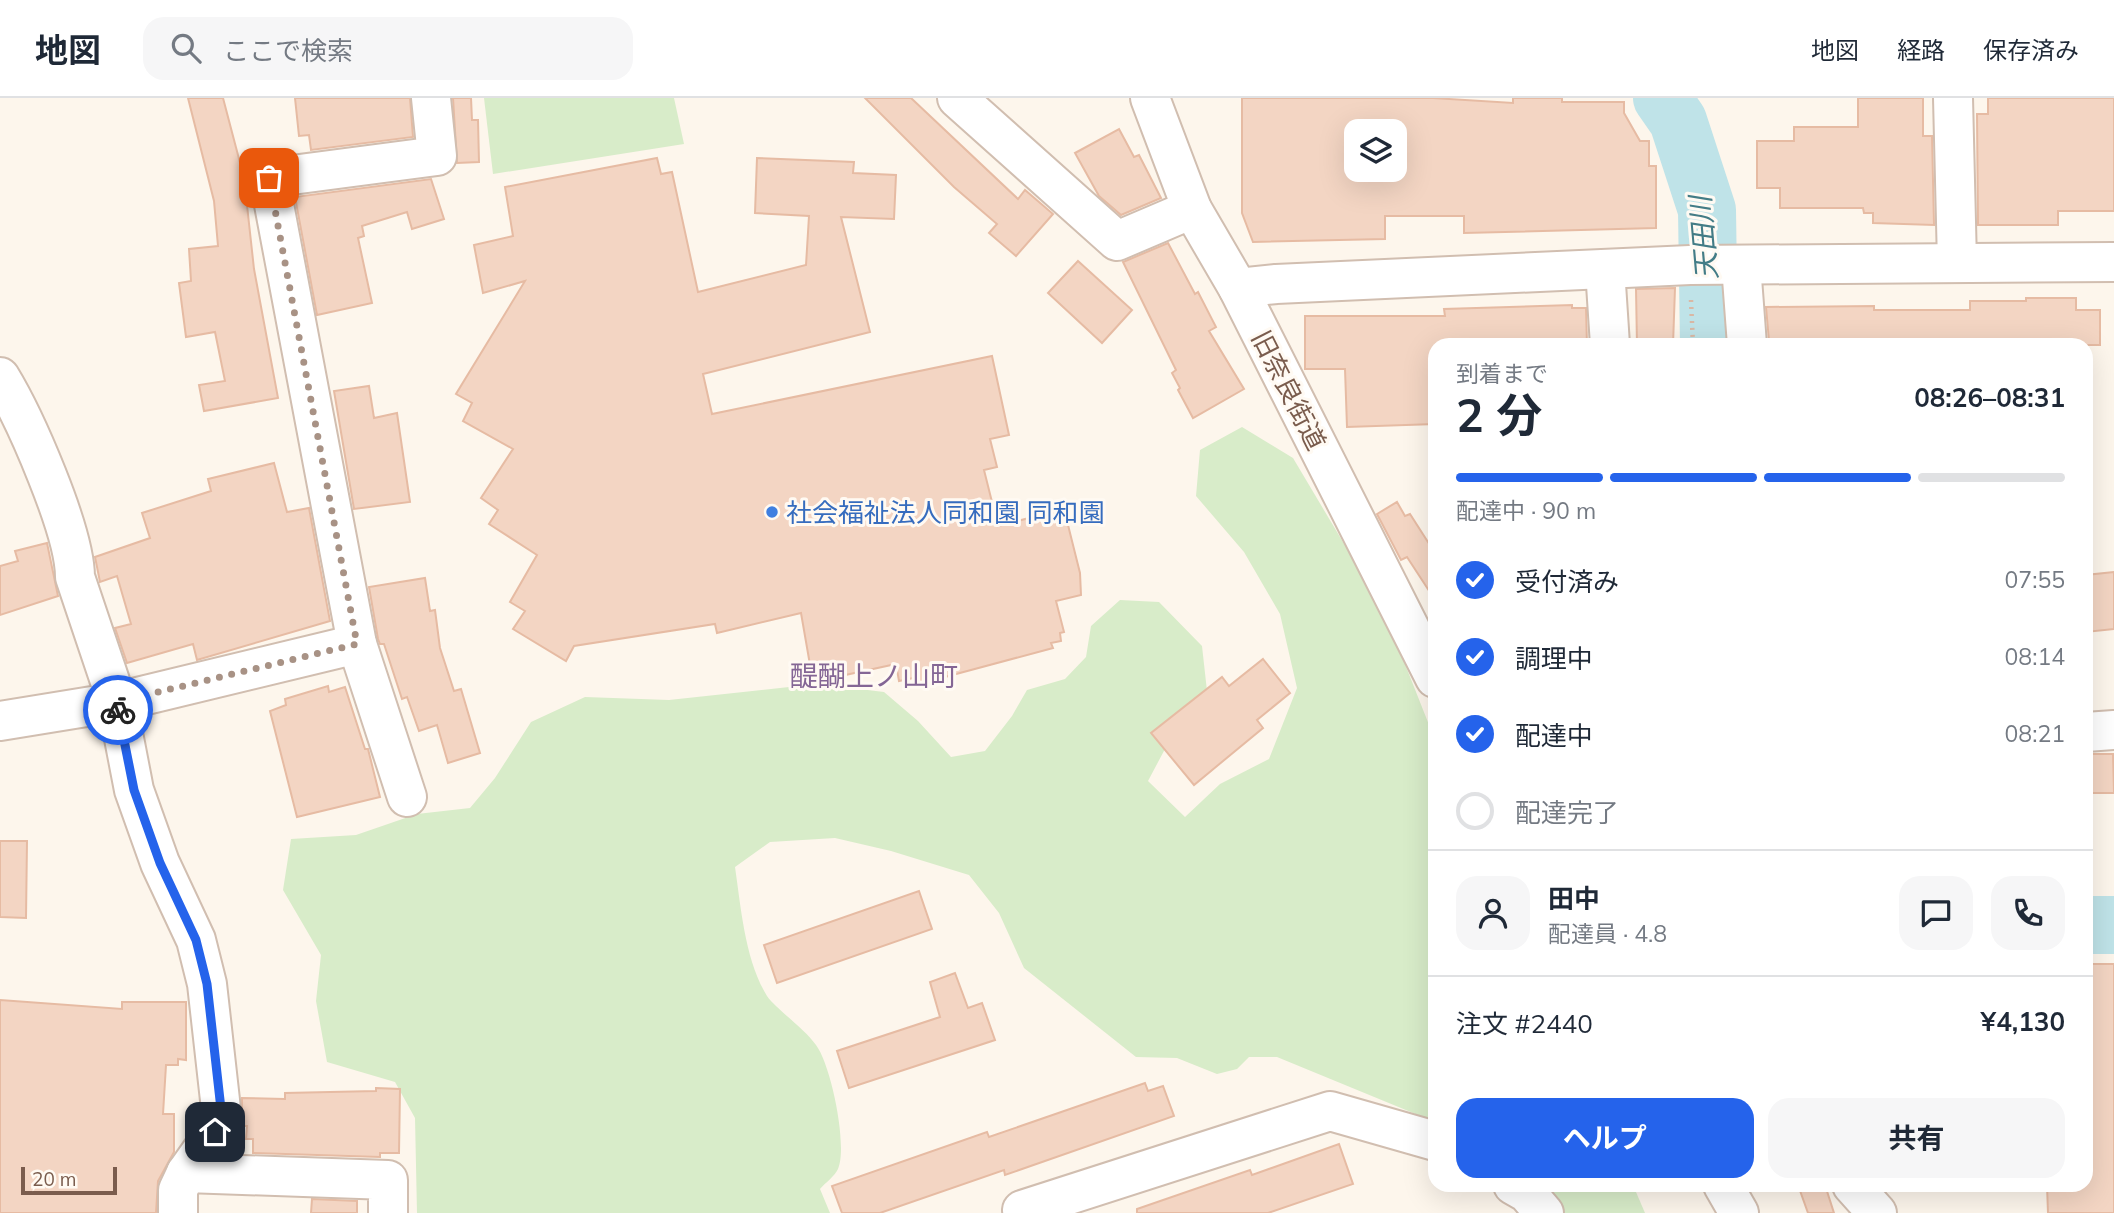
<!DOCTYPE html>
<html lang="ja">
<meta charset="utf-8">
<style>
body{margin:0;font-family:Mulish,"Noto Sans JP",sans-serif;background:#f6f6f7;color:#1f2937;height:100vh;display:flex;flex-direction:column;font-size:26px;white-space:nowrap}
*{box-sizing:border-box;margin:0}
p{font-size:23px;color:#747a83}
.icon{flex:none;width:38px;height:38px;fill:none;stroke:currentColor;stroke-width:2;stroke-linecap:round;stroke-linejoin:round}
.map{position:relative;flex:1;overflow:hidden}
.drawer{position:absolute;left:1428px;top:240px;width:665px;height:854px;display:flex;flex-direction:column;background:#fff;border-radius:21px;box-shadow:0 7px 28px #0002}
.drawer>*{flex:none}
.tools{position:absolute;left:1344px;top:21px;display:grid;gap:14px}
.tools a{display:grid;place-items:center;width:63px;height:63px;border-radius:14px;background:#fff;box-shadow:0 7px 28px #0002;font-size:35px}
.scale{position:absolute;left:21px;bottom:18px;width:96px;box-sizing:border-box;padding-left:7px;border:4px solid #7a5c4d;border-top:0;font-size:19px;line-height:24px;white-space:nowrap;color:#7a5c4d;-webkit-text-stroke:5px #fffaf3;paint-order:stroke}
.pin{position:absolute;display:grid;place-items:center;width:60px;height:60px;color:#fff;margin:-30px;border-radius:14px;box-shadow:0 4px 10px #0006}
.courier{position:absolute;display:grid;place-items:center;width:70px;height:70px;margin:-35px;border:5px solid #2563eb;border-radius:50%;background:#fff;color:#222;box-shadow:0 2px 9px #0007}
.head em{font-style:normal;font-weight:700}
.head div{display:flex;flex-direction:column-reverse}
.head{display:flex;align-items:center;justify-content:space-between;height:119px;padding:0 28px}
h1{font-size:46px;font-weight:700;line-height:52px}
.bar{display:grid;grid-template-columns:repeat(4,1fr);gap:10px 7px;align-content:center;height:84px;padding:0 28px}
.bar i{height:9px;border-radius:5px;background:#e0e1e3}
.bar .current{background:#2563eb}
.bar p{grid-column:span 4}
.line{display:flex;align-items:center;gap:18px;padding:0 28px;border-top:2px solid #e0e1e3}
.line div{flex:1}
.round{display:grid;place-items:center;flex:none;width:74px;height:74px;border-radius:21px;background:#f6f6f7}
ol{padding:0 28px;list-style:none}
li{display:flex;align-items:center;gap:21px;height:77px}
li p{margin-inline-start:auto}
li .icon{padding:7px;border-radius:50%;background:#2563eb;color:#fff;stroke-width:4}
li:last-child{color:#747a83}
li i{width:38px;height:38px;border:4px solid #e0e1e3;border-radius:50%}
.action{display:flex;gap:14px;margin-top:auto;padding:14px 28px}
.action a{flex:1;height:80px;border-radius:21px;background:#2563eb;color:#fff;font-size:28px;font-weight:700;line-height:80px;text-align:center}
.action a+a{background:#f6f6f7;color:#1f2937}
header{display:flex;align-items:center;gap:42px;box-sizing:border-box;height:98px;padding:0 35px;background:#fff;border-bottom:2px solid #e0e1e3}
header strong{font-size:33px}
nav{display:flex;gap:38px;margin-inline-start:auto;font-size:24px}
.search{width:490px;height:63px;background:#f6f6f7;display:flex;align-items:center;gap:18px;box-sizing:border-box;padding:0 24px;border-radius:21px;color:#747a83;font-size:26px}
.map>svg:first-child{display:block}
.green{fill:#d8ecc9}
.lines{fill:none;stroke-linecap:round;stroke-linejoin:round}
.river{stroke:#bfe3e8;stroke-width:58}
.building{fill:#f3d5c3;stroke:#e6bba3;stroke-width:2;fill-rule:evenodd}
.minor-casing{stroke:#d1beb0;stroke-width:42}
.path{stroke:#d9b8a5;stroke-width:4.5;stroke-dasharray:2 5;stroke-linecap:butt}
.minor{stroke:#fff;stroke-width:38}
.done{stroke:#a89285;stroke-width:7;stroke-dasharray:0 12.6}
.route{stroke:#2563eb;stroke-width:9}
.shop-dot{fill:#3f7fe0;stroke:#fffaf3;stroke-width:2.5}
.labels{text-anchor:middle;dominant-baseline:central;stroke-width:6;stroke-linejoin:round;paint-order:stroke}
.street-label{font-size:26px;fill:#7a5c4d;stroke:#fffaf3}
.shop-label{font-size:26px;fill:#366cbe;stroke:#fffaf3;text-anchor:start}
.water-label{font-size:28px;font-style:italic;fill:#437c86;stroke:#fffaf3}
.neighbourhood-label{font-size:28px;fill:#846695;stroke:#fffaf3}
</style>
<header>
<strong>地図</strong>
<div class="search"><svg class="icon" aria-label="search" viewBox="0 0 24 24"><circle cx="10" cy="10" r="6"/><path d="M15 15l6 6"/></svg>ここで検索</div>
<nav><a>地図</a><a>経路</a><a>保存済み</a></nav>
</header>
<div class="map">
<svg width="2114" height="1115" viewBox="0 0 2114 1115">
<rect width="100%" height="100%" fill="#fdf6ec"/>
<g class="green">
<path d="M 484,0 L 674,0 L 684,46 L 493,76 Z"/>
<path d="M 1242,329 L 1293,360 L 1384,513 L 1435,642 L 1435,1024 L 1277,959 L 1249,959 L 1237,971 L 1217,976 L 1177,960 L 1136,959 L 1024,870 L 999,815 L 969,777 L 891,753 L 835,740 L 770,744 L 735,769 C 741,810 745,862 767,898 C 776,911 804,930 816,947 C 831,967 848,1048 838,1071 C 835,1078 825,1085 820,1091 L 830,1115 L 417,1115 L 415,1020 L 395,984 L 327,964 L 316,903 L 321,857 L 283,792 L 291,741 L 356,737 L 417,716 L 470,710 L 495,680 L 531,624 L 585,599 L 669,602 L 789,589 L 802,584 L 884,594 L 918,623 L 951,659 L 985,653 L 1012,618 L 1027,592 L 1065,581 L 1086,559 L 1091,528 L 1120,502 L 1159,504 L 1202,548 L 1207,593 L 1174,634 L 1148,683 L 1185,719 L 1220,686 L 1269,661 L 1297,590 L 1280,516 L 1244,454 L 1196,398 L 1200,352 Z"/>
<path d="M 1535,1087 L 1633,1087 L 1645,1115 L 1562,1115 Z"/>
</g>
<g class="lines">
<g class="river">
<path d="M 1662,0 L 1678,23 L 1707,112 L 1709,247"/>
<path d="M 2086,827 L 2114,827"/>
</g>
</g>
<g class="building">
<path d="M 188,0 L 223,0 L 244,80 L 254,171 L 278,300 L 204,313 L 199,287 L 225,283 L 215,234 L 186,239 L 179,185 L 191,183 L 189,151 L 218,148 L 214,103 Z"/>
<path d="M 295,0 L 410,0 L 413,39 L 311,52 L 309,37 L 299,38 Z"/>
<path d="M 453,0 L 471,0 L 472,22 L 478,22 L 479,64 L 457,65 Z"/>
<path d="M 865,0 L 911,0 L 1018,101 L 1025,92 L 1053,116 L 1016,158 L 989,135 L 997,126 L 954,89 Z"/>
<path d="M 1242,0 L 1433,0 L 1513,5 L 1513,0 L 1562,0 L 1562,4 L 1624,4 L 1624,15 L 1640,43 L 1649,43 L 1649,68 L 1656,68 L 1656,130 L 1464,135 L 1464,118 L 1385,118 L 1385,141 L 1253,144 L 1242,115 ZM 1356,33 L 1395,33 L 1395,72 L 1356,72 Z"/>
<path d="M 1858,0 L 1923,0 L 1923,38 L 1932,38 L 1934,127 L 1873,125 L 1873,115 L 1864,115 L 1863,110 L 1780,110 L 1780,90 L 1757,90 L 1757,43 L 1794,43 L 1794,29 L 1858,29 Z"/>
<path d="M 1988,0 L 2114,0 L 2114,113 L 2058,113 L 2058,127 L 1978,127 L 1977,16 L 1988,16 Z"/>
<path d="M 1119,31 L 1134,59 L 1139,57 L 1161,100 L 1121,117 L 1099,98 L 1075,55 Z"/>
<path d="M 657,60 L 661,76 L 672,74 L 698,194 L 806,167 L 809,118 L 755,115 L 757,60 L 854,64 L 853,75 L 896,77 L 894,121 L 841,119 L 870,234 L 703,276 L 712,316 L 992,258 L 1009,337 L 990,341 L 997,369 L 984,372 L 998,428 L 1064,411 L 1080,475 L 1081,497 L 1056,503 L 1064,534 L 1060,535 L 1061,543 L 1051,545 L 1053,550 L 919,586 L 918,579 L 899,583 L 896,566 L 813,584 L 801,515 L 717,535 L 715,526 L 574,548 L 566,563 L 513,531 L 525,513 L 510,504 L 537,457 L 489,426 L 498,412 L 481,400 L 513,351 L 463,323 L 472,305 L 456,296 L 525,183 L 483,195 L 474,147 L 513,138 L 505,89 Z"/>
<path d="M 431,81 L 444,121 L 412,131 L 407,114 L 362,128 L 364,138 L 358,140 L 372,205 L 317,217 L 295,99 Z"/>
<path d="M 1168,145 L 1195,196 L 1198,194 L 1216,229 L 1209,233 L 1244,291 L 1193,320 L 1178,292 L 1180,290 L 1172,275 L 1176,272 L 1123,164 Z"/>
<path d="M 1078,163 L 1132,212 L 1102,245 L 1048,195 Z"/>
<path d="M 1675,190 L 1673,247 L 1637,247 L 1636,191 Z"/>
<path d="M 2026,200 L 2076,200 L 2076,212 L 2100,212 L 2100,247 L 1824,247 L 1824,243 L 1769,243 L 1766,209 L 1874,208 L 1874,212 L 1970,212 L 1970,203 L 2026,203 Z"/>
<path d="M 1572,207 L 1572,210 L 1586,210 L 1587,247 L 1435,247 L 1435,326 L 1347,329 L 1345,271 L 1305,271 L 1305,218 L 1445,218 L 1444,211 Z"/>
<path d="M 369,288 L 374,320 L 397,315 L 410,404 L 354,411 L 334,293 Z"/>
<path d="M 274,365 L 287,414 L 309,410 L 330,523 L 197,562 L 193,546 L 127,565 L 115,530 L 131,526 L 117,478 L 100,484 L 95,459 L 150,440 L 142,415 L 211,393 L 208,381 Z"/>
<path d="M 1397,404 L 1405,418 L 1410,416 L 1435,455 L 1435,502 L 1407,459 L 1401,462 L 1377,416 Z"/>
<path d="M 47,445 L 58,498 L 0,517 L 0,468 L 18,463 L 15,453 Z"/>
<path d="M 2114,474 L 2114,531 L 2086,534 L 2086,477 Z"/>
<path d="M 425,480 L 430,513 L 435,512 L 440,550 L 454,593 L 461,591 L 480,655 L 448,665 L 437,627 L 419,633 L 407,599 L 402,601 L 384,546 L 380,546 L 378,541 L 369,489 Z"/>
<path d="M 1263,561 L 1290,595 L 1257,622 L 1263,630 L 1194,687 L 1151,635 L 1222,579 L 1229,588 Z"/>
<path d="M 328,588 L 329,594 L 345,589 L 365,651 L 368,651 L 380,699 L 297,719 L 270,613 L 286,607 L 285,601 Z"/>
<path d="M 2086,656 L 2113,656 L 2114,695 L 2086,695 Z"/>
<path d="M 0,743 L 27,743 L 26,820 L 0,819 Z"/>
<path d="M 919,793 L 932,831 L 777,885 L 764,847 Z"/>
<path d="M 2086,866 L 2114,866 L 2114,1115 L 2048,1115 L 2047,1087 L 2086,1087 Z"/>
<path d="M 955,875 L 968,910 L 982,905 L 995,942 L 849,990 L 837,953 L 940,919 L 930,884 Z"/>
<path d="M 0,902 L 122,911 L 122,904 L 186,904 L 186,962 L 178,961 L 178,967 L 166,967 L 163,1016 L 174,1016 L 174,1054 L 158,1083 L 156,1115 L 0,1115 Z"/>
<path d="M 1145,985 L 1148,993 L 1163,988 L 1174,1018 L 1005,1077 L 1004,1072 L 880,1115 L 842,1115 L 832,1088 L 987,1034 L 989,1039 Z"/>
<path d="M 376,990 L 400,991 L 399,1055 L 380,1055 L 380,1059 L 253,1055 L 253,1041 L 246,1041 L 247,1028 L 242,1028 L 242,1000 L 285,1001 L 285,995 L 376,993 Z"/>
<path d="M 1339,1046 L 1353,1086 L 1268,1115 L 1137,1115 L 1137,1111 L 1250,1072 L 1252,1077 Z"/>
<path d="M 1798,1087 L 1825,1087 L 1834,1115 L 1808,1115 Z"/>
<path d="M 312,1101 L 357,1103 L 357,1115 L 311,1115 Z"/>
</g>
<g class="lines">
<g class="minor-casing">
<g id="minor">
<path d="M 957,0 L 1117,143 L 1192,111"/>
<path d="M 1150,0 L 1192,111 L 1238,190 L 1435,580"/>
<path d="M 1953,0 L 1957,165"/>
<path d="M 1741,167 L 1747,247"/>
<path d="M 1605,171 L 1610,247"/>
<path d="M 1238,190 L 1276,186 L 1690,167 L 2114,164"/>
<path d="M 0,279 C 25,320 75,433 75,479 L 117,604 L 134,692 L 160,765 L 196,842 L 207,886 L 221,1011 L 215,1034 L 186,1075 L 178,1092 L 178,1115"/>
<path d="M 357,546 L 407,699"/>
<path d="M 0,623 L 117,604 L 357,546 L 269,80 L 437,58 L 431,0"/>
<path d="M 2086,634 L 2114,632"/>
<path d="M 186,1075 L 388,1082 L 388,1115"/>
<path d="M 1513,1087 L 1527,1095 L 1544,1115"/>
<path d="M 1723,1087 L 1739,1115"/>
<path d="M 1852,1087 L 1877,1115"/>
<path d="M 1023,1115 L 1022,1112 L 1330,1013 L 1435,1043"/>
</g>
</g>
<path class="path" d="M 1691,202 L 1693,247"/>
<use href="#minor" class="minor"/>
</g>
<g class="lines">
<path class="done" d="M 118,612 L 117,604 L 357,546 L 269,80"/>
<path class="route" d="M 118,612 L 134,692 L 160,765 L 196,842 L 207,886 L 221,1011 L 215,1034"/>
</g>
<circle class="shop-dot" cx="772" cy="414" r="7"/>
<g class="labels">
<g class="street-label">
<text transform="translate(1289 292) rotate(63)">旧奈良街道</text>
</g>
<g class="shop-label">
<text x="786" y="414">社会福祉法人同和園 同和園</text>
</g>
<g class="water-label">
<text transform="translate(1703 140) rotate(-95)">天田川</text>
</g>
<g class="neighbourhood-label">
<text x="874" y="577">醍醐上ノ山町</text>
</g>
</g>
</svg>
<div class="tools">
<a><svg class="icon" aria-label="layers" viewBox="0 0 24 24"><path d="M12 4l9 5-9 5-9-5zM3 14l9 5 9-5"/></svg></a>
</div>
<div class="scale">20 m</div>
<div class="pin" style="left:269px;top:80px;background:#ea580c"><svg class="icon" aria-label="bag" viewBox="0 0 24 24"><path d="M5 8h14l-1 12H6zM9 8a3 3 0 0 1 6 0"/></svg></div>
<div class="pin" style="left:215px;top:1034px;background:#1f2937"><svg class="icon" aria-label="home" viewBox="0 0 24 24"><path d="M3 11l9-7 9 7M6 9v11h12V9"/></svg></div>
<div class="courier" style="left:118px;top:612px"><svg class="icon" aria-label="bike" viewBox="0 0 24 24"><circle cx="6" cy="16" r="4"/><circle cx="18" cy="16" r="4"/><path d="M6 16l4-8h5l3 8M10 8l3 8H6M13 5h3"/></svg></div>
<section class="drawer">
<div class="head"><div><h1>2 分</h1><p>到着まで</p></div><em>08:26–08:31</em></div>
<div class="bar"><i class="current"></i><i class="current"></i><i class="current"></i><i></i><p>配達中 · 90 m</p></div>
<ol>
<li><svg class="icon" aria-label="check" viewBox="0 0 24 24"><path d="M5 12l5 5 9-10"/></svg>受付済み<p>07:55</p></li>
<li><svg class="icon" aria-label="check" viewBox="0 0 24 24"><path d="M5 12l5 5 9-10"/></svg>調理中<p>08:14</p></li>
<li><svg class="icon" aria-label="check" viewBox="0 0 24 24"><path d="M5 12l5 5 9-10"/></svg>配達中<p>08:21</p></li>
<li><i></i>配達完了</li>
</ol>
<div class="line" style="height:126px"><a class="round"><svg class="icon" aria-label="person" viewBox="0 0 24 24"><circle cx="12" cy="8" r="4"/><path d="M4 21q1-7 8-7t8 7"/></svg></a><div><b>田中</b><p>配達員 · 4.8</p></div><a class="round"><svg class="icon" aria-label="chat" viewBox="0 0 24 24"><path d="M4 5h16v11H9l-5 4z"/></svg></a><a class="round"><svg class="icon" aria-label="phone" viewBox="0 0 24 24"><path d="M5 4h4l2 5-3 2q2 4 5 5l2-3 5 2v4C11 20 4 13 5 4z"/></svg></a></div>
<div class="line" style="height:91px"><div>注文 #2440</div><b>¥4,130</b></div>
<div class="action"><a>ヘルプ</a><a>共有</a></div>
</section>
</div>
